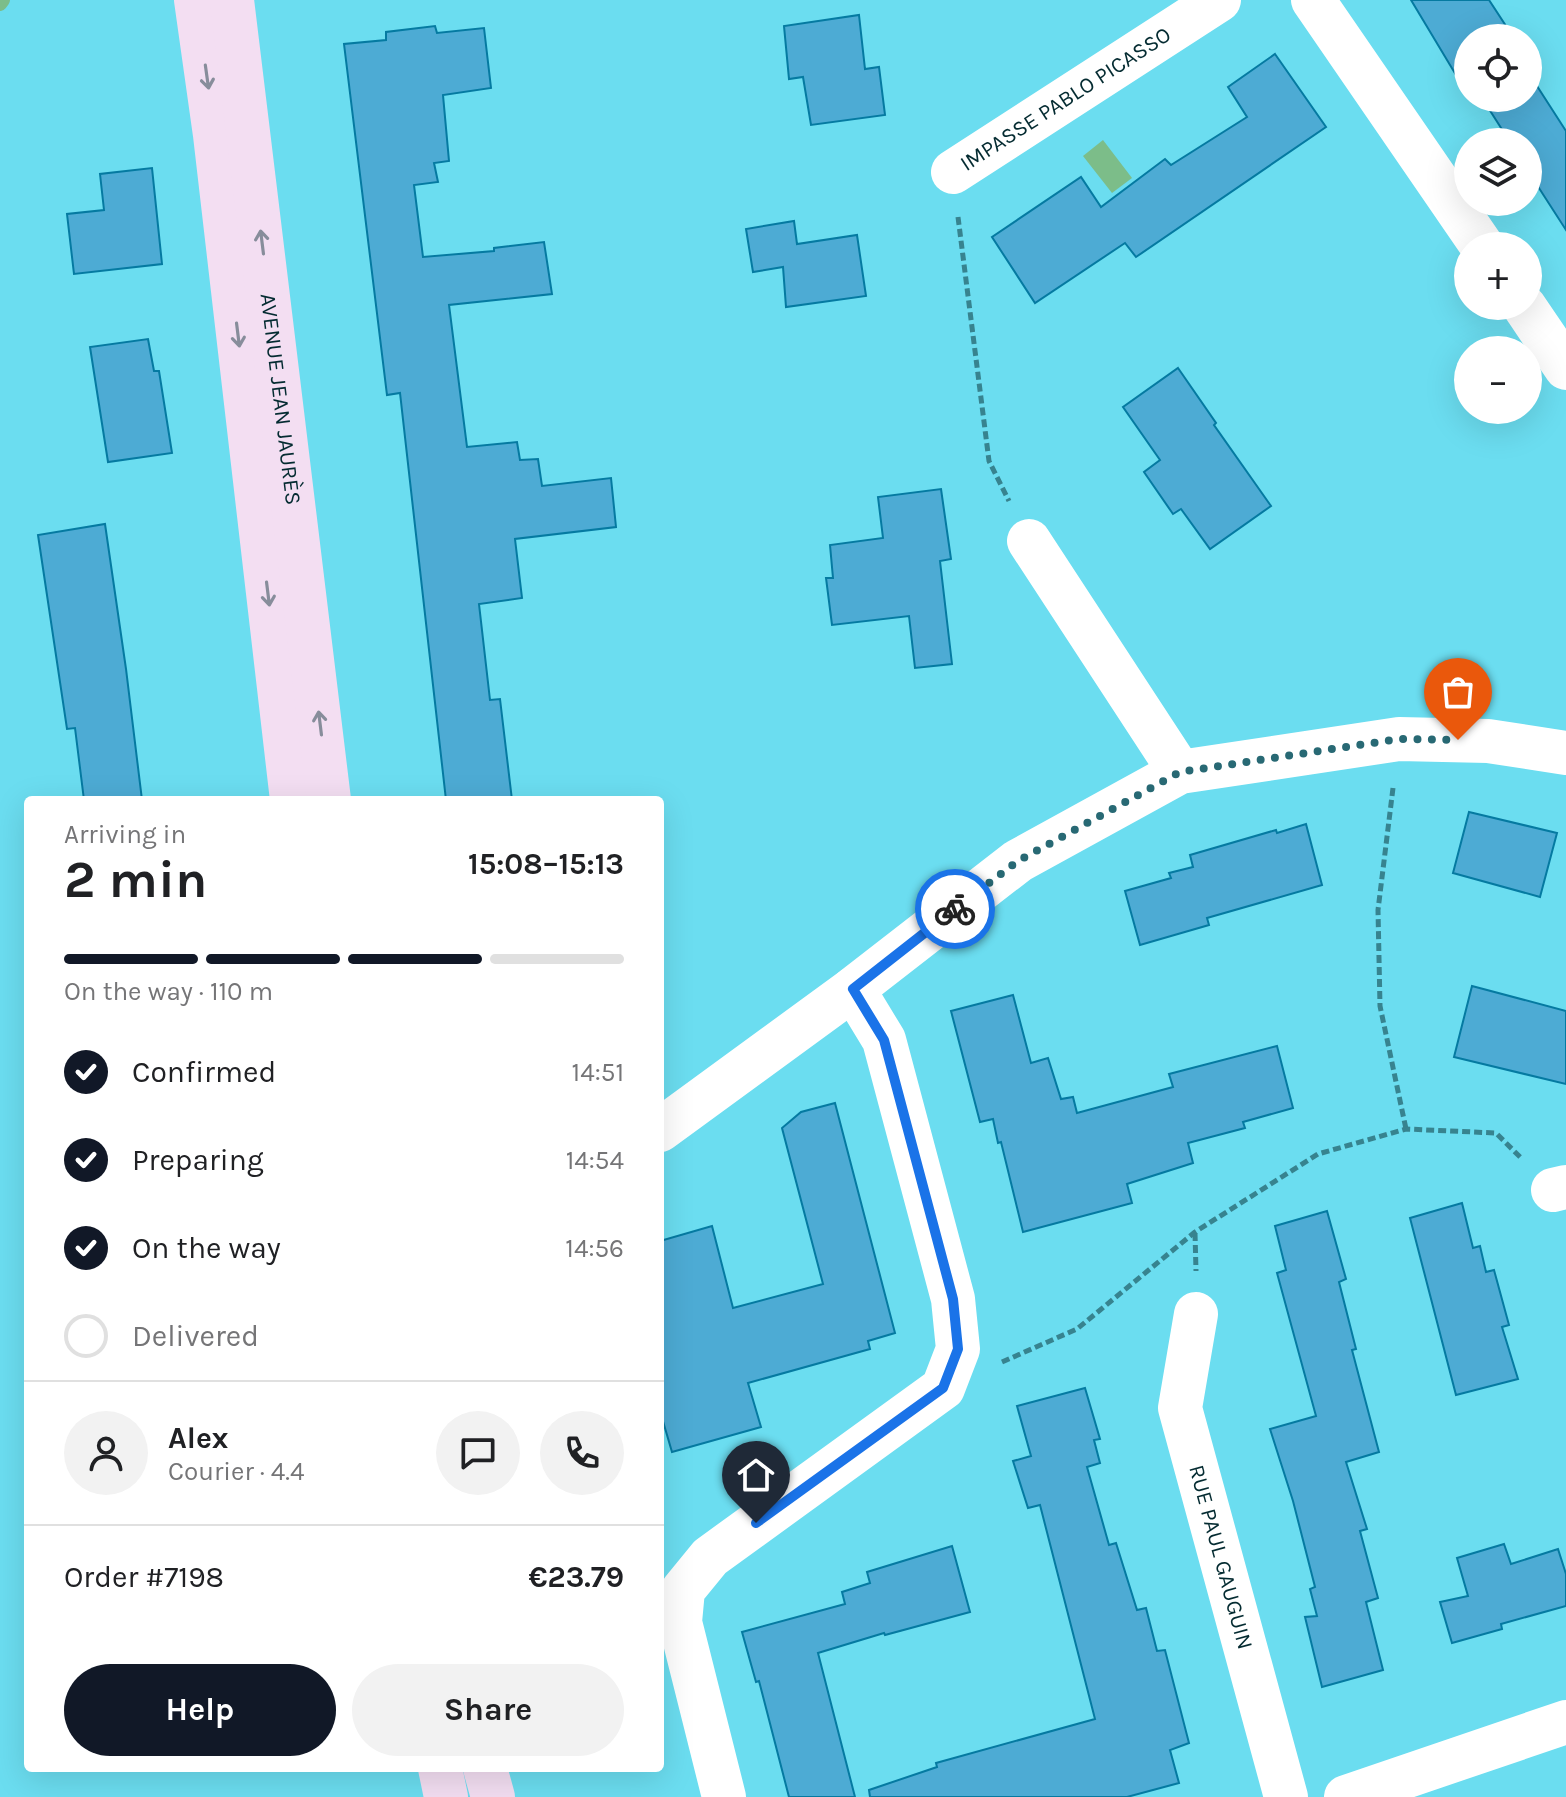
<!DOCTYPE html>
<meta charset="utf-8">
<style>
body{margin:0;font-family:Karla,sans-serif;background:#f2f2f2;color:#202124;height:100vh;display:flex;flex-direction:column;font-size:30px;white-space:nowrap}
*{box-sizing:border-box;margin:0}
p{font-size:26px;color:#757577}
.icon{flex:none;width:44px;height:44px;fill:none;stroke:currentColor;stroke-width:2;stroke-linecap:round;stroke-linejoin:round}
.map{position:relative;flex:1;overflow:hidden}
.sheet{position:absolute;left:24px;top:796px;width:640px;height:976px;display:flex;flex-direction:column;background:#fff;border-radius:8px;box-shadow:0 8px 32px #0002}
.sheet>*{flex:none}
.controls{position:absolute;left:1454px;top:24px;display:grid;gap:16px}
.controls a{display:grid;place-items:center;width:88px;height:88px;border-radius:50%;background:#fff;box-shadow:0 8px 32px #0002;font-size:40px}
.pin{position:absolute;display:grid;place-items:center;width:68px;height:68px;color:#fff;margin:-82px -34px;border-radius:50% 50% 50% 0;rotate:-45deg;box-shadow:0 0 8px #0007}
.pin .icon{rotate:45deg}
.courier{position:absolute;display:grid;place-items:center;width:80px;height:80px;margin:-40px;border:6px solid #1a73e8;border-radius:50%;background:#fff;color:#222;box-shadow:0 2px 10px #0007}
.headline em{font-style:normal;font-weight:700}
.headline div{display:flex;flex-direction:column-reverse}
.headline{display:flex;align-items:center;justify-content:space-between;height:136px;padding:0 40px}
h1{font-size:52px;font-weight:700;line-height:60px}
.bar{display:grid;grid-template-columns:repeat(4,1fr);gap:12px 8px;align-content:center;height:96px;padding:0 40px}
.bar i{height:10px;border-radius:6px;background:#e0e0e0}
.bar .selected{background:#111827}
.bar p{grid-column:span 4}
.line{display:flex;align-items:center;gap:20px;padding:0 40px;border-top:2px solid #e0e0e0}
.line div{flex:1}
.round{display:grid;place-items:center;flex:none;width:84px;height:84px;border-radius:42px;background:#f2f2f2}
ol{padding:0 40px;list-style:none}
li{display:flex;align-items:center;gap:24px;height:88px}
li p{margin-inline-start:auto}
li .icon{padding:8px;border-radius:50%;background:#111827;color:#fff;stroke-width:4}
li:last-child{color:#757577}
li i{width:44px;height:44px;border:4px solid #e0e0e0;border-radius:50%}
.primary-button{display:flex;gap:16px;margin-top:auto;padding:16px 40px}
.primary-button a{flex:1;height:92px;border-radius:48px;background:#111827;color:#fff;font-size:32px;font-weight:700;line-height:92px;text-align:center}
.primary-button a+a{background:#f2f2f2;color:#202124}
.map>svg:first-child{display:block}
.water{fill:#7cbd89}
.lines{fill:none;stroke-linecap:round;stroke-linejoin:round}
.stream{stroke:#7cbd89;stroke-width:14}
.building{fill:#4dabd4;stroke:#057aa1;stroke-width:2}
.path{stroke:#37838f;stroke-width:5;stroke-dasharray:8 4;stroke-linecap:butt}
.street{stroke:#fff;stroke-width:44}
.secondary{stroke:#f3def2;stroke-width:44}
.oneway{stroke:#878d9b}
.done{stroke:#286974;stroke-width:8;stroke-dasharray:0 14.4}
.route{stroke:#1a73e8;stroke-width:10}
.labels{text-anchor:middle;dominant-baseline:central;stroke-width:7;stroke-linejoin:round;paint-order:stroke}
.street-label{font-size:22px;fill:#042b31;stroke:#6bddf0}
</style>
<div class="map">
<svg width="1566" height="1797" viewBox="0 0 1566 1797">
<rect width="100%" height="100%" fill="#6bddf0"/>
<path class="water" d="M 1103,140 L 1132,178 L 1112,193 L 1083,156 Z"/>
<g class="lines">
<path class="stream" d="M 0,4 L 3,0"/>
</g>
<g class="building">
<path d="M 1411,0 L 1489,0 L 1508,29 L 1502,33 L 1506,38 L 1468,38 L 1468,95 Z"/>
<path d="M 859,15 L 865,69 L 879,67 L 885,115 L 811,125 L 803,77 L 789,79 L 784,26 Z"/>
<path d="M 435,26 L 437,33 L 484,28 L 491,88 L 443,95 L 449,161 L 434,163 L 438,182 L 414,185 L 423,257 L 494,251 L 494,248 L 544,242 L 552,294 L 449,305 L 467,447 L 517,442 L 520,460 L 538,459 L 542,486 L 611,478 L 616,527 L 515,539 L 522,598 L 479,604 L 490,700 L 500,699 L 512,800 L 446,800 L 400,393 L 387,395 L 344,44 L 386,40 L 386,32 Z"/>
<path d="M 1275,54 L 1326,127 L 1136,257 L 1125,243 L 1035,303 L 992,237 L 1081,177 L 1101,207 L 1165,159 L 1171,165 L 1247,117 L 1228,87 Z"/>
<path d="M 1528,72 L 1566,131 L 1566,230 L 1528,171 L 1528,142 L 1510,142 L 1482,98 L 1528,98 Z"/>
<path d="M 152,168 L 162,264 L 74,274 L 67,214 L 104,210 L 100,174 Z"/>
<path d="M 794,221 L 797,244 L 857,235 L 866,296 L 786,307 L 783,267 L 753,272 L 746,229 Z"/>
<path d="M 148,339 L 154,371 L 159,371 L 172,453 L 108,462 L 90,347 Z"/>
<path d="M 1178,368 L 1216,423 L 1214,425 L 1271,506 L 1210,549 L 1181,509 L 1173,514 L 1144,472 L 1160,460 L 1123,407 Z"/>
<path d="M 941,489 L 951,559 L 940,561 L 952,664 L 915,668 L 909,616 L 832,625 L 826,578 L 833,578 L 830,545 L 883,538 L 878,497 Z"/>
<path d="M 105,524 L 126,669 L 142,800 L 84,800 L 75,728 L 67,729 L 38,535 Z"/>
<path d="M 1469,812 L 1557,833 L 1540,897 L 1453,873 Z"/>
<path d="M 1306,824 L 1322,885 L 1207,918 L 1209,925 L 1140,945 L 1125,891 L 1171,878 L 1169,873 L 1193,867 L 1190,855 L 1276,830 L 1277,833 Z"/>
<path d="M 1472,986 L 1566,1011 L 1566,1084 L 1454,1057 Z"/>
<path d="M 1013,995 L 1031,1063 L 1048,1058 L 1061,1099 L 1073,1097 L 1077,1113 L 1173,1087 L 1169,1074 L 1277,1046 L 1293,1108 L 1243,1122 L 1245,1128 L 1188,1143 L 1193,1163 L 1127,1184 L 1132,1203 L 1023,1232 L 1001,1142 L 998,1143 L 993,1119 L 980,1122 L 951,1011 Z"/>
<path d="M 835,1103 L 895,1333 L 868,1341 L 870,1349 L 748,1383 L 761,1427 L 672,1452 L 660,1411 L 660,1241 L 712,1226 L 733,1308 L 823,1284 L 782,1128 L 801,1112 Z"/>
<path d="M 1462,1203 L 1473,1248 L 1480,1246 L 1486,1272 L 1494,1270 L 1509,1325 L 1502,1327 L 1518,1379 L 1456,1395 L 1410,1218 Z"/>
<path d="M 1327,1211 L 1346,1279 L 1339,1282 L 1356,1349 L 1352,1350 L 1379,1452 L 1346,1462 L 1367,1529 L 1360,1531 L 1378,1598 L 1366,1602 L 1383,1670 L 1322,1687 L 1305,1617 L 1317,1616 L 1310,1589 L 1315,1587 L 1293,1501 L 1270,1429 L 1316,1416 L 1277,1273 L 1286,1270 L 1275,1226 Z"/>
<path d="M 1085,1388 L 1100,1439 L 1094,1440 L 1100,1463 L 1087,1467 L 1109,1545 L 1116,1543 L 1137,1610 L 1146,1608 L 1157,1651 L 1165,1650 L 1189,1743 L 1170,1750 L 1179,1783 L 1127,1797 L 870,1797 L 869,1790 L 937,1767 L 936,1763 L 1095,1719 L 1040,1505 L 1028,1508 L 1013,1461 L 1031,1456 L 1017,1406 Z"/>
<path d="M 1504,1544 L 1511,1564 L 1558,1549 L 1566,1574 L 1566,1606 L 1501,1624 L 1502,1629 L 1452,1643 L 1440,1602 L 1468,1596 L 1457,1558 Z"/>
<path d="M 952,1546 L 970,1612 L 885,1635 L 884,1633 L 818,1653 L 855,1797 L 789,1797 L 759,1681 L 756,1682 L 742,1632 L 845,1604 L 842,1592 L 870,1583 L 867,1572 Z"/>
</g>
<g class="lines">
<g class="path">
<path d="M 958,217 L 989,461 L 1009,501"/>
<path d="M 1393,788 L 1378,910 L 1380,1006 L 1406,1129"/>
<path d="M 1195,1233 L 1196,1271"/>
<path d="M 1002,1362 L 1077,1329 L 1195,1232 L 1318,1154 L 1406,1129 L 1496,1133 L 1521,1158"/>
</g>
<g class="street">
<path d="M 1313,0 L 1482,246"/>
<path id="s1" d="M 953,172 L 1219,0"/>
<path d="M 1524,306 L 1566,368"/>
<path d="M 1029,541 L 1180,772"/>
<path d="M 660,1130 L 853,989 L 1018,861 L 1180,772 L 1399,739 L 1488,741 L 1566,753"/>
<path d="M 1553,1190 L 1566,1187"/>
<path id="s2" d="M 1196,1314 L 1180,1408 L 1286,1797"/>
<path d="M 724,1797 L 680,1622 L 683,1590 L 710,1557 L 943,1388 L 958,1349 L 953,1299 L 884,1040 L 853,989"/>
<path d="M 1346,1797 L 1566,1722"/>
</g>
<g class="secondary">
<path d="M 196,0 L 215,135 L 292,800"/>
<path id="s3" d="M 232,0 L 329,800"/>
<path d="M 440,1768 L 446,1797"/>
<path d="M 485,1768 L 493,1797"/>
</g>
</g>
<defs><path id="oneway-shaft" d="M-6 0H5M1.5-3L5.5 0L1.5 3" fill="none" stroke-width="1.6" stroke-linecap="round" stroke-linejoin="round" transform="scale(2)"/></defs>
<g class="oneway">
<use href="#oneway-shaft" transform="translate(207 77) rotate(82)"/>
<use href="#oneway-shaft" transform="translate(262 242) rotate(-97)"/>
<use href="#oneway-shaft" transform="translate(238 335) rotate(83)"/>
<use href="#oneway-shaft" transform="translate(268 594) rotate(83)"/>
<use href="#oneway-shaft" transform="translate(320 723) rotate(-97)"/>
</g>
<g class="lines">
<path class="done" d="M 955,909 L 1018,861 L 1180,772 L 1399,739 L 1458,740"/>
<path class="route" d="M 756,1523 L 943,1388 L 958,1349 L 953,1299 L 884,1040 L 853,989 L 955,909"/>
</g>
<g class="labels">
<g class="street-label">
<text stroke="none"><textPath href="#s1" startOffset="134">IMPASSE PABLO PICASSO</textPath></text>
<text stroke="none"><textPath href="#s3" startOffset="402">AVENUE JEAN JAURÈS</textPath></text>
<text stroke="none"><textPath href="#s2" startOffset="250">RUE PAUL GAUGUIN</textPath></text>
</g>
</g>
</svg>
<div class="controls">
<a><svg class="icon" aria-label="locate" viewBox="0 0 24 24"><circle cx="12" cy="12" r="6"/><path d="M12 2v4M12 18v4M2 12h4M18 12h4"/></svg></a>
<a><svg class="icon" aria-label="layers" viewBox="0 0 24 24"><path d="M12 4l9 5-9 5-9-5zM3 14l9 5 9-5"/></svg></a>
<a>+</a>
<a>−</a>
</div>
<div class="pin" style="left:1458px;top:740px;background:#ea580c"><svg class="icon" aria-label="bag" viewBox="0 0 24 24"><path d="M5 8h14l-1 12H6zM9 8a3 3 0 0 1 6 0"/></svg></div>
<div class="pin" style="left:756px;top:1523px;background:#1f2937"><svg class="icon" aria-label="home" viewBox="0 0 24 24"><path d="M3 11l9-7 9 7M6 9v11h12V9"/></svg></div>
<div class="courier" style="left:955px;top:909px"><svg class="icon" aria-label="bike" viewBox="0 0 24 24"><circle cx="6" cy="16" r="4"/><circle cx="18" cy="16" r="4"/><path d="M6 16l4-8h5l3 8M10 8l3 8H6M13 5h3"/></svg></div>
<section class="sheet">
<div class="headline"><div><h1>2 min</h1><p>Arriving in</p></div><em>15:08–15:13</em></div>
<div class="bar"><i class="selected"></i><i class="selected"></i><i class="selected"></i><i></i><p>On the way · 110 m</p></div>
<ol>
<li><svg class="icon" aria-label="check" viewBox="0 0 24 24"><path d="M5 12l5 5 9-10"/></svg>Confirmed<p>14:51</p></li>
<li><svg class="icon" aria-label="check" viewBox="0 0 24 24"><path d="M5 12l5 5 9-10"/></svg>Preparing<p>14:54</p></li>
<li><svg class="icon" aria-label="check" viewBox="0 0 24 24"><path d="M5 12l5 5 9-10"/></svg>On the way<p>14:56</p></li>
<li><i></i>Delivered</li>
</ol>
<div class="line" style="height:144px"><a class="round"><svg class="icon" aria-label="person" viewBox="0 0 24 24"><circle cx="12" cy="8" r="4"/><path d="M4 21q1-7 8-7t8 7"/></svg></a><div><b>Alex</b><p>Courier · 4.4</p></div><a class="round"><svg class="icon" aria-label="chat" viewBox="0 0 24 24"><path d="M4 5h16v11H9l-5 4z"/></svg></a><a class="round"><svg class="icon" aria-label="phone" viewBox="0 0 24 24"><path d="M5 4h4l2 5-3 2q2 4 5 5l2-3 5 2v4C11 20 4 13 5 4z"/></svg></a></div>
<div class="line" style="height:104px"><div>Order #7198</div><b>€23.79</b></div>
<div class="primary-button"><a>Help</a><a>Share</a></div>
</section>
</div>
